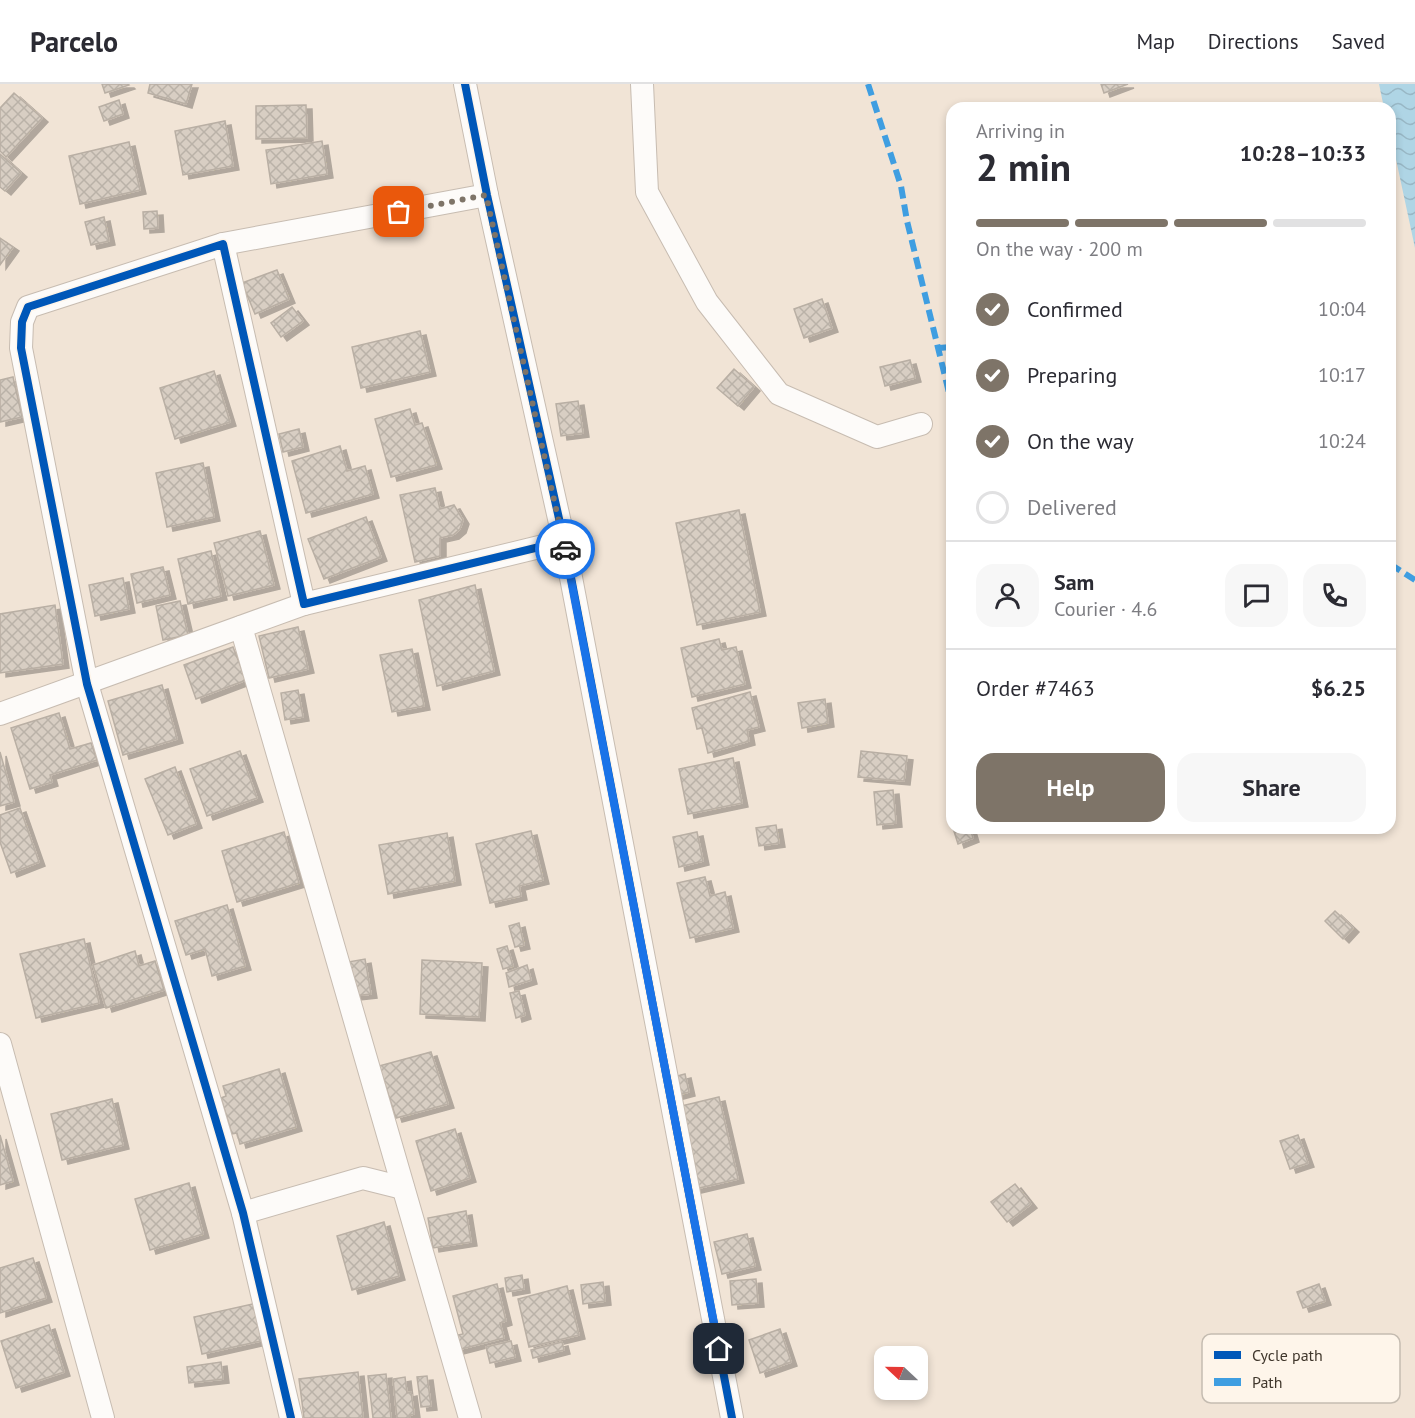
<!DOCTYPE html>
<meta charset="utf-8">
<style>
body{margin:0;font-family:"PT Sans",sans-serif;background:#f7f7f7;color:#2b2b33;height:100vh;display:flex;flex-direction:column;font-size:22px;white-space:nowrap}
*{box-sizing:border-box;margin:0}
p{font-size:20px;color:#7c7c81}
.icon{flex:none;width:33px;height:33px;fill:none;stroke:currentColor;stroke-width:2;stroke-linecap:round;stroke-linejoin:round}
.map{position:relative;flex:1;overflow:hidden}
.drawer{position:absolute;left:946px;top:18px;width:450px;height:732px;display:flex;flex-direction:column;background:#fff;border-radius:18px;box-shadow:0 3px 9px #0003}
.drawer>*{flex:none}
.needle{width:39px;rotate:292deg}
.controls{position:absolute;left:874px;top:1262px;display:grid;gap:12px}
.controls a{display:grid;place-items:center;width:54px;height:54px;border-radius:12px;background:#fff;box-shadow:0 3px 9px #0003;font-size:30px}
.pin{position:absolute;display:grid;place-items:center;width:51px;height:51px;color:#fff;margin:-26px;border-radius:12px;box-shadow:0 3px 9px #0006}
.courier{position:absolute;display:grid;place-items:center;width:60px;height:60px;margin:-30px;border:4px solid #1a73e8;border-radius:50%;background:#fff;color:#222;box-shadow:0 2px 8px #0007}
.overview em{font-style:normal;font-weight:800}
.overview div{display:flex;flex-direction:column-reverse}
.overview{display:flex;align-items:center;justify-content:space-between;height:102px;padding:0 30px}
h1{font-size:39px;font-weight:800;line-height:45px}
.bar{display:grid;grid-template-columns:repeat(4,1fr);gap:9px 6px;align-content:center;height:72px;padding:0 30px}
.bar i{height:8px;border-radius:4px;background:#e1e1e2}
.bar .on{background:#7e7468}
.bar p{grid-column:span 4}
.line{display:flex;align-items:center;gap:15px;padding:0 30px;border-top:2px solid #e1e1e2}
.line div{flex:1}
.round{display:grid;place-items:center;flex:none;width:63px;height:63px;border-radius:18px;background:#f7f7f7}
ol{padding:0 30px;list-style:none}
li{display:flex;align-items:center;gap:18px;height:66px}
li p{margin-inline-start:auto}
li .icon{padding:6px;border-radius:50%;background:#7e7468;color:#fff;stroke-width:4}
li:last-child{color:#7c7c81}
li i{width:33px;height:33px;border:3px solid #e1e1e2;border-radius:50%}
.action{display:flex;gap:12px;margin-top:auto;padding:12px 30px}
.action a{flex:1;height:69px;border-radius:18px;background:#7e7468;color:#fff;font-size:24px;font-weight:800;line-height:69px;text-align:center}
.action a+a{background:#f7f7f7;color:#2b2b33}
header{display:flex;align-items:center;gap:36px;box-sizing:border-box;height:84px;padding:0 30px;background:#fff;border-bottom:2px solid #e1e1e2}
header strong{font-size:28px}
nav{display:flex;gap:33px;margin-inline-start:auto;font-size:21px}
.map>svg:first-child{display:block}
.water{fill:url(#water-waves)}
.building{fill:url(#building-cross-hatch);stroke:#b9afa4;stroke-width:1.5;filter:url(#shadow)}
.lines{fill:none;stroke-linecap:round;stroke-linejoin:round}
.minor-casing{stroke:#c7bcb1;stroke-width:24}
.minor{stroke:#fdfbf9;stroke-width:22}
.quiet{stroke:#3f9ee1;stroke-width:6;stroke-dasharray:12 6;stroke-linecap:butt}
.cycleway-casing{stroke:#fef5ea;stroke-width:11}
.cycleway{stroke:#0057b8;stroke-width:8}
.done{stroke:#7e7468;stroke-width:6;stroke-dasharray:0 10.8}
.route{stroke:#1a73e8;stroke-width:8}
.key{fill:#fef5ea;stroke:#c5bcb1;stroke-width:1.5}
.key-label{font-size:16px;fill:#40372c}
</style>
<header>
<strong>Parcelo</strong>
<nav><a>Map</a><a>Directions</a><a>Saved</a></nav>
</header>
<div class="map">
<svg width="1415" height="1334" viewBox="0 0 1415 1334">
<defs>
<pattern id="water-waves" width="16" height="10" patternUnits="userSpaceOnUse" patternTransform="scale(1.5)"><rect width="16" height="10" fill="#afd5e5"/><path d="M0 5q4-4 8 0t8 0" fill="none" stroke="#98b7c5"/></pattern>
<pattern id="building-cross-hatch" width="8" height="8" patternUnits="userSpaceOnUse" patternTransform="scale(1.5)"><rect width="8" height="8" fill="#d8cec3"/><path d="M0 0l8 8M0 8l8-8" fill="none" stroke="#bab2a8"/></pattern>
<filter id="shadow"><feDropShadow dx="6" dy="4" stdDeviation="0" flood-color="#0004"/></filter>
</defs>
<rect width="100%" height="100%" fill="#f1e4d6"/>
<path class="water" d="M 1379,0 L 1415,0 L 1415,164 L 1391,52 L 1390,24 L 1384,24 Z"/>
<g class="building">
<path d="M 102,0 L 128,0 L 129,1 L 105,9 Z"/>
<path d="M 150,0 L 192,0 L 186,20 L 148,9 Z"/>
<path d="M 1101,0 L 1128,0 L 1104,9 Z"/>
<path d="M 14,9 L 42,34 L 6,73 L 0,67 L 0,24 Z"/>
<path d="M 119,16 L 123,30 L 104,37 L 99,23 Z"/>
<path d="M 306,21 L 307,54 L 256,55 L 256,22 Z"/>
<path d="M 225,37 L 233,82 L 183,91 L 175,47 Z"/>
<path d="M 322,57 L 327,90 L 271,100 L 266,66 Z"/>
<path d="M 129,58 L 140,106 L 80,120 L 69,72 Z"/>
<path d="M 0,70 L 21,89 L 5,107 L 0,103 Z"/>
<path d="M 157,127 L 158,144 L 144,145 L 143,128 Z"/>
<path d="M 104,133 L 109,157 L 91,161 L 85,138 Z"/>
<path d="M 0,154 L 13,163 L 0,181 Z"/>
<path d="M 277,186 L 289,215 L 255,230 L 242,199 Z"/>
<path d="M 822,215 L 832,244 L 804,254 L 794,225 Z"/>
<path d="M 292,223 L 303,237 L 281,253 L 271,239 Z"/>
<path d="M 420,247 L 430,288 L 361,304 L 352,263 Z"/>
<path d="M 910,276 L 915,294 L 885,302 L 880,283 Z"/>
<path d="M 734,285 L 754,303 L 738,322 L 717,304 Z"/>
<path d="M 214,287 L 230,338 L 175,355 L 160,304 Z"/>
<path d="M 13,293 L 22,333 L 0,338 L 0,296 Z"/>
<path d="M 578,317 L 583,349 L 561,352 L 556,320 Z"/>
<path d="M 410,325 L 415,341 L 422,339 L 436,381 L 391,393 L 375,335 Z"/>
<path d="M 299,345 L 303,363 L 283,368 L 279,350 Z"/>
<path d="M 340,362 L 347,387 L 365,382 L 373,410 L 306,429 L 292,377 Z"/>
<path d="M 203,379 L 214,433 L 167,443 L 156,389 Z"/>
<path d="M 435,404 L 440,425 L 454,421 L 463,436 L 460,445 L 453,451 L 440,454 L 440,472 L 415,478 L 400,411 Z"/>
<path d="M 739,426 L 760,528 L 697,541 L 676,439 Z"/>
<path d="M 366,433 L 381,473 L 324,495 L 308,455 Z"/>
<path d="M 260,447 L 274,501 L 228,512 L 214,459 Z"/>
<path d="M 211,467 L 221,512 L 188,520 L 178,475 Z"/>
<path d="M 163,483 L 170,511 L 137,519 L 131,490 Z"/>
<path d="M 123,494 L 129,525 L 95,532 L 89,501 Z"/>
<path d="M 475,501 L 494,587 L 437,602 L 419,516 Z"/>
<path d="M 180,517 L 188,551 L 163,556 L 156,522 Z"/>
<path d="M 55,521 L 63,580 L 0,589 L 0,530 Z"/>
<path d="M 298,543 L 308,585 L 269,594 L 259,552 Z"/>
<path d="M 719,555 L 722,566 L 736,563 L 745,600 L 692,613 L 681,564 Z"/>
<path d="M 233,563 L 246,596 L 196,615 L 184,581 Z"/>
<path d="M 412,565 L 424,622 L 392,628 L 380,571 Z"/>
<path d="M 162,601 L 177,655 L 123,671 L 108,617 Z"/>
<path d="M 298,606 L 303,633 L 285,636 L 281,609 Z"/>
<path d="M 750,608 L 759,643 L 747,646 L 749,657 L 708,669 L 702,644 L 697,645 L 692,624 Z"/>
<path d="M 825,615 L 828,639 L 802,644 L 798,619 Z"/>
<path d="M 59,629 L 70,665 L 91,659 L 97,676 L 50,691 L 52,698 L 30,705 L 11,644 Z"/>
<path d="M 240,667 L 257,714 L 207,732 L 190,685 Z"/>
<path d="M 861,667 L 907,672 L 904,697 L 858,693 Z"/>
<path d="M 0,668 L 14,718 L 0,722 Z"/>
<path d="M 733,674 L 742,719 L 688,730 L 679,685 Z"/>
<path d="M 175,683 L 196,740 L 168,751 L 145,695 Z"/>
<path d="M 893,706 L 896,739 L 877,741 L 874,708 Z"/>
<path d="M 20,724 L 39,778 L 11,789 L 0,758 L 0,731 Z"/>
<path d="M 776,741 L 779,759 L 759,762 L 756,744 Z"/>
<path d="M 953,744 L 970,744 L 973,754 L 958,760 Z"/>
<path d="M 531,747 L 543,796 L 519,802 L 521,812 L 490,819 L 476,760 Z"/>
<path d="M 284,748 L 299,799 L 237,818 L 222,767 Z"/>
<path d="M 697,748 L 703,777 L 679,783 L 673,753 Z"/>
<path d="M 447,749 L 455,797 L 388,810 L 379,761 Z"/>
<path d="M 705,793 L 710,812 L 725,808 L 733,844 L 690,854 L 677,799 Z"/>
<path d="M 227,821 L 245,882 L 212,892 L 205,865 L 186,871 L 175,837 Z"/>
<path d="M 1335,827 L 1353,844 L 1343,855 L 1325,837 Z"/>
<path d="M 519,839 L 524,861 L 515,863 L 509,842 Z"/>
<path d="M 84,855 L 99,919 L 36,934 L 20,870 Z"/>
<path d="M 507,862 L 513,882 L 503,885 L 497,865 Z"/>
<path d="M 135,867 L 139,882 L 155,877 L 164,906 L 106,924 L 93,881 Z"/>
<path d="M 365,875 L 371,910 L 354,912 L 348,878 Z"/>
<path d="M 422,876 L 482,879 L 479,933 L 420,930 Z"/>
<path d="M 527,881 L 531,896 L 509,903 L 506,889 Z"/>
<path d="M 519,907 L 525,931 L 516,934 L 510,909 Z"/>
<path d="M 431,968 L 448,1020 L 396,1034 L 379,982 Z"/>
<path d="M 279,985 L 296,1043 L 240,1060 L 237,1049 L 232,1050 L 221,1014 L 226,1012 L 223,1002 Z"/>
<path d="M 685,990 L 689,1008 L 670,1013 L 666,995 Z"/>
<path d="M 719,1013 L 738,1095 L 695,1105 L 677,1023 Z"/>
<path d="M 112,1015 L 123,1061 L 62,1076 L 51,1030 Z"/>
<path d="M 455,1045 L 470,1094 L 431,1107 L 416,1057 Z"/>
<path d="M 0,1051 L 13,1097 L 0,1101 Z"/>
<path d="M 1298,1051 L 1308,1079 L 1290,1085 L 1280,1057 Z"/>
<path d="M 189,1099 L 203,1150 L 150,1166 L 135,1115 Z"/>
<path d="M 1015,1100 L 1031,1120 L 1007,1138 L 991,1118 Z"/>
<path d="M 466,1127 L 471,1158 L 433,1164 L 428,1134 Z"/>
<path d="M 384,1138 L 399,1192 L 352,1206 L 337,1152 Z"/>
<path d="M 747,1150 L 755,1182 L 722,1190 L 714,1158 Z"/>
<path d="M 33,1174 L 46,1214 L 0,1229 L 0,1184 Z"/>
<path d="M 522,1191 L 524,1205 L 507,1208 L 505,1194 Z"/>
<path d="M 756,1195 L 758,1219 L 732,1221 L 730,1197 Z"/>
<path d="M 603,1198 L 605,1217 L 583,1220 L 581,1201 Z"/>
<path d="M 497,1200 L 506,1237 L 500,1239 L 504,1254 L 457,1266 L 453,1252 L 463,1250 L 453,1212 Z"/>
<path d="M 1319,1200 L 1325,1217 L 1303,1224 L 1297,1208 Z"/>
<path d="M 567,1202 L 579,1251 L 529,1263 L 518,1215 Z"/>
<path d="M 257,1219 L 265,1256 L 202,1270 L 194,1233 Z"/>
<path d="M 49,1241 L 64,1288 L 16,1304 L 1,1257 Z"/>
<path d="M 780,1245 L 791,1278 L 760,1289 L 749,1256 Z"/>
<path d="M 511,1257 L 515,1273 L 490,1279 L 486,1263 Z"/>
<path d="M 562,1258 L 564,1266 L 533,1274 L 531,1266 Z"/>
<path d="M 221,1278 L 223,1295 L 189,1299 L 187,1283 Z"/>
<path d="M 358,1288 L 363,1334 L 304,1334 L 299,1295 Z"/>
<path d="M 386,1290 L 391,1334 L 373,1334 L 368,1292 Z"/>
<path d="M 427,1292 L 431,1322 L 421,1323 L 417,1293 Z"/>
<path d="M 405,1293 L 407,1309 L 411,1308 L 414,1330 L 410,1331 L 410,1334 L 397,1334 L 393,1295 Z"/>
</g>
<g class="lines">
<g class="minor-casing">
<g id="minor">
<path d="M 465,0 L 487,111 L 564,457 L 732,1334"/>
<path d="M 642,0 L 647,108 L 707,218 L 779,310 L 877,353 L 921,340"/>
<path d="M 223,160 L 487,111"/>
<path d="M 241,543 L 470,1334"/>
<path d="M 0,630 L 304,520"/>
<path d="M 0,960 L 103,1334"/>
<path d="M 243,1129 L 363,1094 L 403,1104"/>
<path d="M 291,1334 L 243,1129 L 87,600 L 21,264 L 22,238 L 28,223 L 223,160 L 304,520 L 564,457"/>
</g>
</g>
<use href="#minor" class="minor"/>
<g class="quiet">
<path d="M 868,0 L 901,102 L 907,137 L 952,321"/>
<path d="M 939,264 L 952,263"/>
<path d="M 1390,480 L 1415,496"/>
<path d="M 950,649 L 949,585 L 952,578"/>
</g>
<g class="cycleway-casing">
<g id="cycleway">
<path d="M 465,0 L 487,111 L 564,457 L 732,1334"/>
<path d="M 291,1334 L 243,1129 L 87,600 L 21,264 L 22,238 L 28,223 L 223,160 L 304,520 L 564,457"/>
</g>
</g>
<use href="#cycleway" class="cycleway"/>
</g>
<g class="lines">
<path class="done" d="M 399,128 L 486,111 L 565,465"/>
<path class="route" d="M 565,465 L 719,1265"/>
</g>
<rect x="1202" y="1250" width="198" height="69" rx="9" class="key"/>
<rect x="1214" y="1267" width="27" height="8" fill="#0057b8"/>
<rect x="1214" y="1294" width="27" height="8" fill="#3f9ee1"/>
<g class="key-label">
<text x="1252" y="1277">Cycle path</text>
<text x="1252" y="1304">Path</text>
</g>
</svg>
<div class="controls">
<a><svg class="needle" viewBox="-14 -14 28 28"><path d="M0-13l5 13h-10z" fill="#e53935"/><path d="M0 13l5-13h-10z" fill="#7c7c81"/></svg></a>
</div>
<div class="pin" style="left:399px;top:128px;background:#ea580c"><svg class="icon" aria-label="bag" viewBox="0 0 24 24"><path d="M5 8h14l-1 12H6zM9 8a3 3 0 0 1 6 0"/></svg></div>
<div class="pin" style="left:719px;top:1265px;background:#1f2937"><svg class="icon" aria-label="home" viewBox="0 0 24 24"><path d="M3 11l9-7 9 7M6 9v11h12V9"/></svg></div>
<div class="courier" style="left:565px;top:465px"><svg class="icon" aria-label="car" viewBox="0 0 24 24"><path d="M5 17H2v-5l4-1 3-4h7l3 4 3 1v5h-3M9 17h6M6 11h13"/><circle cx="7" cy="17" r="2"/><circle cx="17" cy="17" r="2"/></svg></div>
<section class="drawer">
<div class="overview"><div><h1>2 min</h1><p>Arriving in</p></div><em>10:28–10:33</em></div>
<div class="bar"><i class="on"></i><i class="on"></i><i class="on"></i><i></i><p>On the way · 200 m</p></div>
<ol>
<li><svg class="icon" aria-label="check" viewBox="0 0 24 24"><path d="M5 12l5 5 9-10"/></svg>Confirmed<p>10:04</p></li>
<li><svg class="icon" aria-label="check" viewBox="0 0 24 24"><path d="M5 12l5 5 9-10"/></svg>Preparing<p>10:17</p></li>
<li><svg class="icon" aria-label="check" viewBox="0 0 24 24"><path d="M5 12l5 5 9-10"/></svg>On the way<p>10:24</p></li>
<li><i></i>Delivered</li>
</ol>
<div class="line" style="height:108px"><a class="round"><svg class="icon" aria-label="person" viewBox="0 0 24 24"><circle cx="12" cy="8" r="4"/><path d="M4 21q1-7 8-7t8 7"/></svg></a><div><b>Sam</b><p>Courier · 4.6</p></div><a class="round"><svg class="icon" aria-label="chat" viewBox="0 0 24 24"><path d="M4 5h16v11H9l-5 4z"/></svg></a><a class="round"><svg class="icon" aria-label="phone" viewBox="0 0 24 24"><path d="M5 4h4l2 5-3 2q2 4 5 5l2-3 5 2v4C11 20 4 13 5 4z"/></svg></a></div>
<div class="line" style="height:78px"><div>Order #7463</div><b>$6.25</b></div>
<div class="action"><a>Help</a><a>Share</a></div>
</section>
</div>
